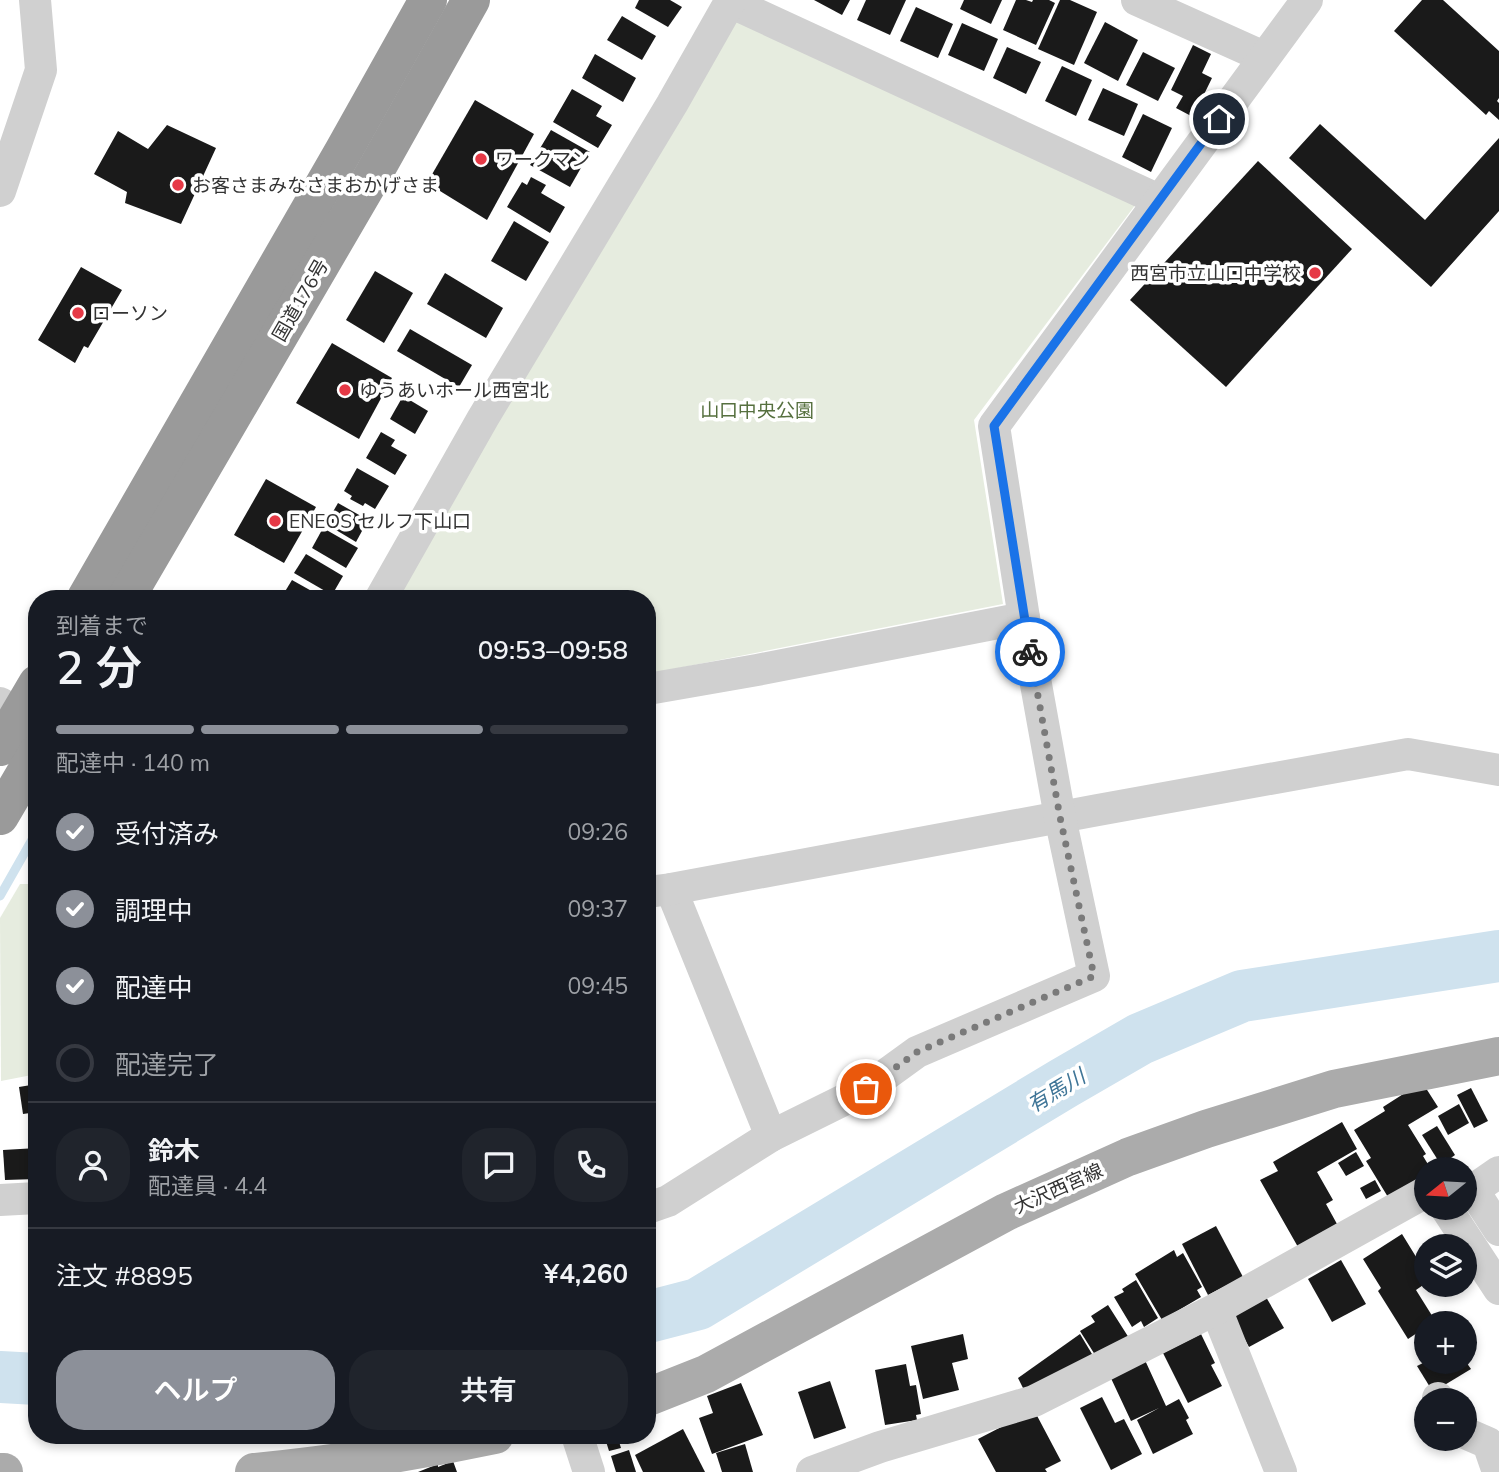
<!DOCTYPE html>
<html lang="ja">
<meta charset="utf-8">
<style>
body{margin:0;font-family:Mulish,"Noto Sans JP",sans-serif;background:#20242c;color:#f1f3f6;height:100vh;display:flex;flex-direction:column;font-size:26px;white-space:nowrap}
*{box-sizing:border-box;margin:0}
p{font-size:23px;color:#9ea1a6}
.icon{flex:none;width:38px;height:38px;fill:none;stroke:currentColor;stroke-width:2;stroke-linecap:round;stroke-linejoin:round}
.map{position:relative;flex:1;overflow:hidden}
.details{position:absolute;left:28px;top:590px;width:628px;height:854px;display:flex;flex-direction:column;background:#171b24;border-radius:28px;box-shadow:0 4px 10px #0003}
.details>*{flex:none}
.needle{width:46px;rotate:252deg}
.controls{position:absolute;left:1414px;top:1157px;display:grid;gap:14px}
.controls a{display:grid;place-items:center;width:63px;height:63px;border-radius:50%;background:#171b24;box-shadow:0 4px 10px #0003;font-size:35px}
.pin{position:absolute;display:grid;place-items:center;width:60px;height:60px;color:#fff;margin:-30px;border:4px solid #fff;border-radius:50%;box-shadow:0 2px 7px #0007}
.courier{position:absolute;display:grid;place-items:center;width:70px;height:70px;margin:-35px;border:5px solid #1a73e8;border-radius:50%;background:#fff;color:#222;box-shadow:0 2px 9px #0007}
.summary em{font-style:normal;font-weight:600}
.summary div{display:flex;flex-direction:column-reverse}
.summary{display:flex;align-items:center;justify-content:space-between;height:119px;padding:0 28px}
h1{font-size:46px;font-weight:600;line-height:52px}
.bar{display:grid;grid-template-columns:repeat(4,1fr);gap:10px 7px;align-content:center;height:84px;padding:0 28px}
.bar i{height:9px;border-radius:5px;background:#363941}
.bar .current{background:#8c9099}
.bar p{grid-column:span 4}
.line{display:flex;align-items:center;gap:18px;padding:0 28px;border-top:2px solid #363941}
.line div{flex:1}
.round{display:grid;place-items:center;flex:none;width:74px;height:74px;border-radius:28px;background:#20242c}
ol{padding:0 28px;list-style:none}
li{display:flex;align-items:center;gap:21px;height:77px}
li p{margin-inline-start:auto}
li .icon{padding:7px;border-radius:50%;background:#8c9099;color:#fff;stroke-width:4}
li:last-child{color:#9ea1a6}
li i{width:38px;height:38px;border:4px solid #363941;border-radius:50%}
.cta{display:flex;gap:14px;margin-top:auto;padding:14px 28px}
.cta a{flex:1;height:80px;border-radius:28px;background:#8c9099;color:#fff;font-size:28px;font-weight:600;line-height:80px;text-align:center}
.cta a+a{background:#20242c;color:#f1f3f6}
.map>svg:first-child{display:block}
.green{fill:#e6ecdf}
.lines{fill:none;stroke-linecap:round;stroke-linejoin:round}
.stream{stroke:#cfe2ee;stroke-width:9}
.river{stroke:#cfe2ee;stroke-width:52}
.building{fill:#1a1a1a}
.minor{stroke:#d0d0d0;stroke-width:32}
.major{stroke:#ababab;stroke-width:38}
.highway{stroke:#9a9a9a;stroke-width:38}
.done{stroke:#7a7a7a;stroke-width:7;stroke-dasharray:0 12.6}
.route{stroke:#1a73e8;stroke-width:9}
.poi-dot{fill:#e63946;stroke:#fff;stroke-width:2.5}
.labels{text-anchor:middle;dominant-baseline:central;stroke-width:7;stroke-linejoin:round;paint-order:stroke}
.poi-label{font-size:19px;fill:#333;stroke:#fff;text-anchor:start}
.street-label{font-size:19px;fill:#333;stroke:#fff}
.park-label{font-size:19px;fill:#56703f;stroke:#fff}
.water-label{font-size:21px;font-style:italic;fill:#3f7597;stroke:#fff}
</style>
<div class="map">
<svg width="1499" height="1472" viewBox="0 0 1499 1472">
<rect width="100%" height="100%" fill="#fff"/>
<g class="green">
<path d="M 734,17 L 1136,204 L 974,420 L 1003,604 L 648,674 L 648,598 L 390,598 Z"/>
<path d="M 20,884 L 37,884 L 37,1074 L 1,1081 L 0,918 Z"/>
</g>
<g class="lines">
<path class="stream" d="M 0,896 L 37,831"/>
<g class="river">
<path d="M 648,1317 L 698,1304 L 1064,1083 L 1140,1039 L 1242,996 L 1499,956"/>
<path d="M 0,1377 L 37,1379"/>
</g>
</g>
<g class="building">
<path d="M 639,0 L 670,0 L 682,7 L 668,27 L 635,8 Z"/>
<path d="M 814,0 L 850,0 L 842,15 Z"/>
<path d="M 866,0 L 906,0 L 890,35 L 857,20 Z"/>
<path d="M 964,0 L 1002,0 L 991,24 L 960,9 Z"/>
<path d="M 1016,0 L 1026,0 L 1032,2 L 1033,0 L 1049,0 L 1055,3 L 1036,45 L 1003,30 Z"/>
<path d="M 1060,0 L 1070,0 L 1097,12 L 1074,65 L 1038,49 Z"/>
<path d="M 1422,0 L 1443,0 L 1499,51 L 1499,98 L 1497,101 L 1499,103 L 1499,120 L 1489,111 L 1486,115 L 1394,31 Z"/>
<path d="M 916,7 L 953,24 L 938,58 L 900,41 Z"/>
<path d="M 622,16 L 656,36 L 642,60 L 607,40 Z"/>
<path d="M 1105,22 L 1138,40 L 1118,81 L 1084,63 Z"/>
<path d="M 962,23 L 998,39 L 984,71 L 948,55 Z"/>
<path d="M 1193,45 L 1211,54 L 1202,73 L 1212,78 L 1193,117 L 1176,108 L 1183,96 L 1171,90 Z"/>
<path d="M 1007,47 L 1041,62 L 1026,94 L 993,78 Z"/>
<path d="M 1143,52 L 1175,68 L 1158,101 L 1126,85 Z"/>
<path d="M 595,54 L 636,78 L 623,102 L 582,78 Z"/>
<path d="M 1062,66 L 1092,80 L 1076,116 L 1045,101 Z"/>
<path d="M 1103,88 L 1138,104 L 1124,136 L 1088,120 Z"/>
<path d="M 572,89 L 602,106 L 596,116 L 612,125 L 598,148 L 553,122 Z"/>
<path d="M 475,100 L 534,134 L 487,220 L 427,183 Z"/>
<path d="M 1143,114 L 1172,128 L 1151,172 L 1122,157 Z"/>
<path d="M 1320,124 L 1425,220 L 1499,138 L 1499,211 L 1431,287 L 1289,158 Z"/>
<path d="M 167,125 L 216,148 L 181,224 L 125,203 L 127,192 L 94,174 L 118,131 L 148,149 Z"/>
<path d="M 551,130 L 590,152 L 570,187 L 530,165 Z"/>
<path d="M 1258,161 L 1352,249 L 1226,387 L 1130,300 Z"/>
<path d="M 531,177 L 546,185 L 541,193 L 565,207 L 550,233 L 507,207 L 522,182 L 527,185 Z"/>
<path d="M 514,221 L 549,242 L 526,281 L 491,261 Z"/>
<path d="M 81,267 L 122,290 L 88,348 L 84,346 L 75,363 L 38,340 Z"/>
<path d="M 375,271 L 413,293 L 384,343 L 346,320 Z"/>
<path d="M 445,273 L 503,308 L 486,338 L 427,304 Z"/>
<path d="M 410,329 L 472,365 L 459,387 L 397,351 Z"/>
<path d="M 332,343 L 392,378 L 359,439 L 296,403 Z"/>
<path d="M 403,396 L 428,411 L 415,434 L 390,419 Z"/>
<path d="M 381,432 L 395,440 L 391,446 L 407,455 L 395,475 L 366,458 Z"/>
<path d="M 357,468 L 389,486 L 375,509 L 365,503 L 363,506 L 350,499 L 352,496 L 344,491 Z"/>
<path d="M 266,479 L 316,507 L 284,563 L 234,535 Z"/>
<path d="M 338,503 L 368,520 L 356,542 L 326,524 Z"/>
<path d="M 323,528 L 358,548 L 346,568 L 312,548 Z"/>
<path d="M 306,554 L 343,576 L 332,595 L 294,573 Z"/>
<path d="M 292,580 L 324,598 L 281,598 Z"/>
<path d="M 1422,1082 L 1438,1107 L 1408,1125 L 1426,1154 L 1423,1156 L 1429,1166 L 1425,1169 L 1426,1180 L 1391,1202 L 1366,1161 L 1371,1158 L 1354,1130 L 1385,1111 L 1383,1107 Z"/>
<path d="M 37,1084 L 37,1112 L 23,1114 L 19,1087 Z"/>
<path d="M 1471,1088 L 1488,1121 L 1474,1128 L 1457,1095 Z"/>
<path d="M 1459,1104 L 1469,1123 L 1448,1135 L 1438,1116 Z"/>
<path d="M 1342,1122 L 1357,1149 L 1317,1172 L 1333,1200 L 1326,1204 L 1337,1224 L 1298,1247 L 1260,1180 L 1278,1171 L 1273,1162 Z"/>
<path d="M 1437,1126 L 1455,1155 L 1441,1165 L 1422,1135 Z"/>
<path d="M 37,1148 L 37,1179 L 5,1180 L 3,1150 Z"/>
<path d="M 1356,1152 L 1364,1166 L 1346,1176 L 1338,1163 Z"/>
<path d="M 1375,1180 L 1381,1191 L 1366,1199 L 1360,1188 Z"/>
<path d="M 1216,1226 L 1243,1277 L 1208,1295 L 1182,1244 Z"/>
<path d="M 1402,1234 L 1426,1273 L 1426,1283 L 1416,1290 L 1436,1322 L 1426,1323 L 1426,1327 L 1408,1339 L 1378,1291 L 1381,1288 L 1363,1259 Z"/>
<path d="M 1174,1250 L 1177,1257 L 1183,1253 L 1202,1287 L 1197,1290 L 1201,1297 L 1162,1320 L 1135,1274 Z"/>
<path d="M 1341,1260 L 1366,1304 L 1332,1322 L 1308,1279 Z"/>
<path d="M 1136,1280 L 1158,1318 L 1144,1327 L 1141,1321 L 1132,1327 L 1114,1297 L 1124,1292 L 1122,1289 Z"/>
<path d="M 1266,1297 L 1284,1328 L 1249,1347 L 1232,1316 Z"/>
<path d="M 1108,1305 L 1129,1338 L 1097,1358 L 1080,1331 L 1095,1322 L 1091,1316 Z"/>
<path d="M 963,1334 L 968,1359 L 952,1363 L 959,1390 L 923,1399 L 911,1346 Z"/>
<path d="M 1080,1334 L 1095,1359 L 1026,1394 L 1018,1378 Z"/>
<path d="M 1201,1334 L 1215,1363 L 1211,1365 L 1222,1386 L 1188,1403 L 1163,1353 Z"/>
<path d="M 1144,1358 L 1166,1406 L 1179,1399 L 1189,1418 L 1186,1420 L 1193,1434 L 1153,1454 L 1137,1420 L 1159,1408 L 1131,1421 L 1109,1374 Z"/>
<path d="M 1425,1362 L 1466,1362 L 1471,1369 L 1433,1392 L 1417,1366 Z"/>
<path d="M 906,1364 L 910,1386 L 916,1385 L 921,1414 L 916,1415 L 917,1420 L 885,1425 L 875,1370 Z"/>
<path d="M 830,1381 L 846,1428 L 814,1439 L 798,1392 Z"/>
<path d="M 741,1383 L 763,1435 L 712,1454 L 699,1418 L 713,1413 L 707,1396 Z"/>
<path d="M 1102,1397 L 1115,1423 L 1124,1419 L 1142,1454 L 1111,1470 L 1080,1408 Z"/>
<path d="M 1034,1410 L 1061,1461 L 1045,1469 L 1047,1472 L 996,1472 L 978,1439 Z"/>
<path d="M 683,1429 L 705,1472 L 643,1472 L 635,1455 Z"/>
<path d="M 604,1435 L 617,1435 L 621,1448 L 609,1451 Z"/>
<path d="M 745,1444 L 753,1472 L 722,1472 L 716,1453 Z"/>
<path d="M 629,1450 L 636,1472 L 616,1472 L 611,1456 Z"/>
<path d="M 453,1461 L 457,1472 L 418,1472 L 438,1464 L 438,1467 Z"/>
</g>
<g class="lines">
<g class="minor">
<path d="M 1137,0 L 1264,57"/>
<path d="M 730,2 L 1159,200"/>
<path d="M 0,191 L 41,70 L 35,0"/>
<path d="M 381,598 L 483,418 L 672,104 L 731,0"/>
<path d="M 648,689 L 757,670 L 1024,618"/>
<path d="M 0,703 L 37,723"/>
<path d="M 671,889 L 771,1136"/>
<path d="M 648,892 L 671,889 L 1098,810 L 1408,754 L 1499,770"/>
<path d="M 1499,1172 L 1473,1190 L 1499,1230"/>
<path d="M 0,1200 L 37,1198"/>
<path d="M 648,1208 L 668,1201 L 771,1136 L 866,1089 L 917,1052 L 1094,976 L 1060,817 L 1024,618 L 994,426 L 1307,0"/>
<path d="M 1446,1208 L 1499,1289"/>
<path d="M 1216,1309 L 1281,1472"/>
<path d="M 1438,1398 L 1439,1400"/>
<path d="M 1465,1433 L 1488,1443 L 1498,1472"/>
<path d="M 577,1435 L 589,1472"/>
<path d="M 812,1472 L 880,1447 L 1034,1401 L 1216,1309 L 1426,1192"/>
</g>
<g class="major">
<path d="M 648,1397 L 706,1374 L 1006,1212 L 1128,1157 L 1206,1129 L 1334,1089 L 1499,1056"/>
<path d="M 0,1472 L 4,1472"/>
<path d="M 254,1472 C 335,1464 415,1452 495,1435"/>
</g>
<g class="highway">
<path d="M 86,598 L 344,150 L 428,0"/>
<path d="M 126,598 L 373,175 L 471,0"/>
<path d="M 0,747 L 37,684"/>
<path d="M 0,816 L 37,753"/>
</g>
</g>
<g class="lines">
<path class="done" d="M 866,1089 L 917,1052 L 1094,976 L 1060,817 L 1030,652"/>
<path class="route" d="M 1030,652 L 994,426 L 1219,119"/>
</g>
<g class="poi-dot">
<circle cx="481" cy="159" r="7"/>
<circle cx="178" cy="185" r="7"/>
<circle cx="1315" cy="273" r="7"/>
<circle cx="78" cy="313" r="7"/>
<circle cx="345" cy="390" r="7"/>
<circle cx="275" cy="521" r="7"/>
</g>
<g class="labels">
<g class="poi-label">
<text x="495" y="159">ワークマン</text>
<text x="192" y="185">お客さまみなさまおかげさま</text>
<text x="1301" y="273" text-anchor="end">西宮市立山口中学校</text>
<text x="92" y="313">ローソン</text>
<text x="359" y="390">ゆうあいホール西宮北</text>
<text x="289" y="521">ENEOS セルフ下山口</text>
</g>
<g class="street-label">
<text transform="translate(300 300) rotate(-60)">国道176号</text>
<text transform="translate(1058 1188) rotate(-24)">大沢西宮線</text>
</g>
<g class="park-label">
<text x="757" y="410">山口中央公園</text>
</g>
<g class="water-label">
<text transform="translate(1056 1090) rotate(-31)">有馬川</text>
</g>
</g>
</svg>
<div class="controls">
<a><svg class="needle" viewBox="-14 -14 28 28"><path d="M0-13l5 13h-10z" fill="#e53935"/><path d="M0 13l5-13h-10z" fill="#9ea1a6"/></svg></a>
<a><svg class="icon" aria-label="layers" viewBox="0 0 24 24"><path d="M12 4l9 5-9 5-9-5zM3 14l9 5 9-5"/></svg></a>
<a>+</a>
<a>−</a>
</div>
<div class="pin" style="left:866px;top:1089px;background:#ea580c"><svg class="icon" aria-label="bag" viewBox="0 0 24 24"><path d="M5 8h14l-1 12H6zM9 8a3 3 0 0 1 6 0"/></svg></div>
<div class="pin" style="left:1219px;top:119px;background:#1f2937"><svg class="icon" aria-label="home" viewBox="0 0 24 24"><path d="M3 11l9-7 9 7M6 9v11h12V9"/></svg></div>
<div class="courier" style="left:1030px;top:652px"><svg class="icon" aria-label="bike" viewBox="0 0 24 24"><circle cx="6" cy="16" r="4"/><circle cx="18" cy="16" r="4"/><path d="M6 16l4-8h5l3 8M10 8l3 8H6M13 5h3"/></svg></div>
<section class="details">
<div class="summary"><div><h1>2 分</h1><p>到着まで</p></div><em>09:53–09:58</em></div>
<div class="bar"><i class="current"></i><i class="current"></i><i class="current"></i><i></i><p>配達中 · 140 m</p></div>
<ol>
<li><svg class="icon" aria-label="check" viewBox="0 0 24 24"><path d="M5 12l5 5 9-10"/></svg>受付済み<p>09:26</p></li>
<li><svg class="icon" aria-label="check" viewBox="0 0 24 24"><path d="M5 12l5 5 9-10"/></svg>調理中<p>09:37</p></li>
<li><svg class="icon" aria-label="check" viewBox="0 0 24 24"><path d="M5 12l5 5 9-10"/></svg>配達中<p>09:45</p></li>
<li><i></i>配達完了</li>
</ol>
<div class="line" style="height:126px"><a class="round"><svg class="icon" aria-label="person" viewBox="0 0 24 24"><circle cx="12" cy="8" r="4"/><path d="M4 21q1-7 8-7t8 7"/></svg></a><div><b>鈴木</b><p>配達員 · 4.4</p></div><a class="round"><svg class="icon" aria-label="chat" viewBox="0 0 24 24"><path d="M4 5h16v11H9l-5 4z"/></svg></a><a class="round"><svg class="icon" aria-label="phone" viewBox="0 0 24 24"><path d="M5 4h4l2 5-3 2q2 4 5 5l2-3 5 2v4C11 20 4 13 5 4z"/></svg></a></div>
<div class="line" style="height:91px"><div>注文 #8895</div><b>¥4,260</b></div>
<div class="cta"><a>ヘルプ</a><a>共有</a></div>
</section>
</div>
